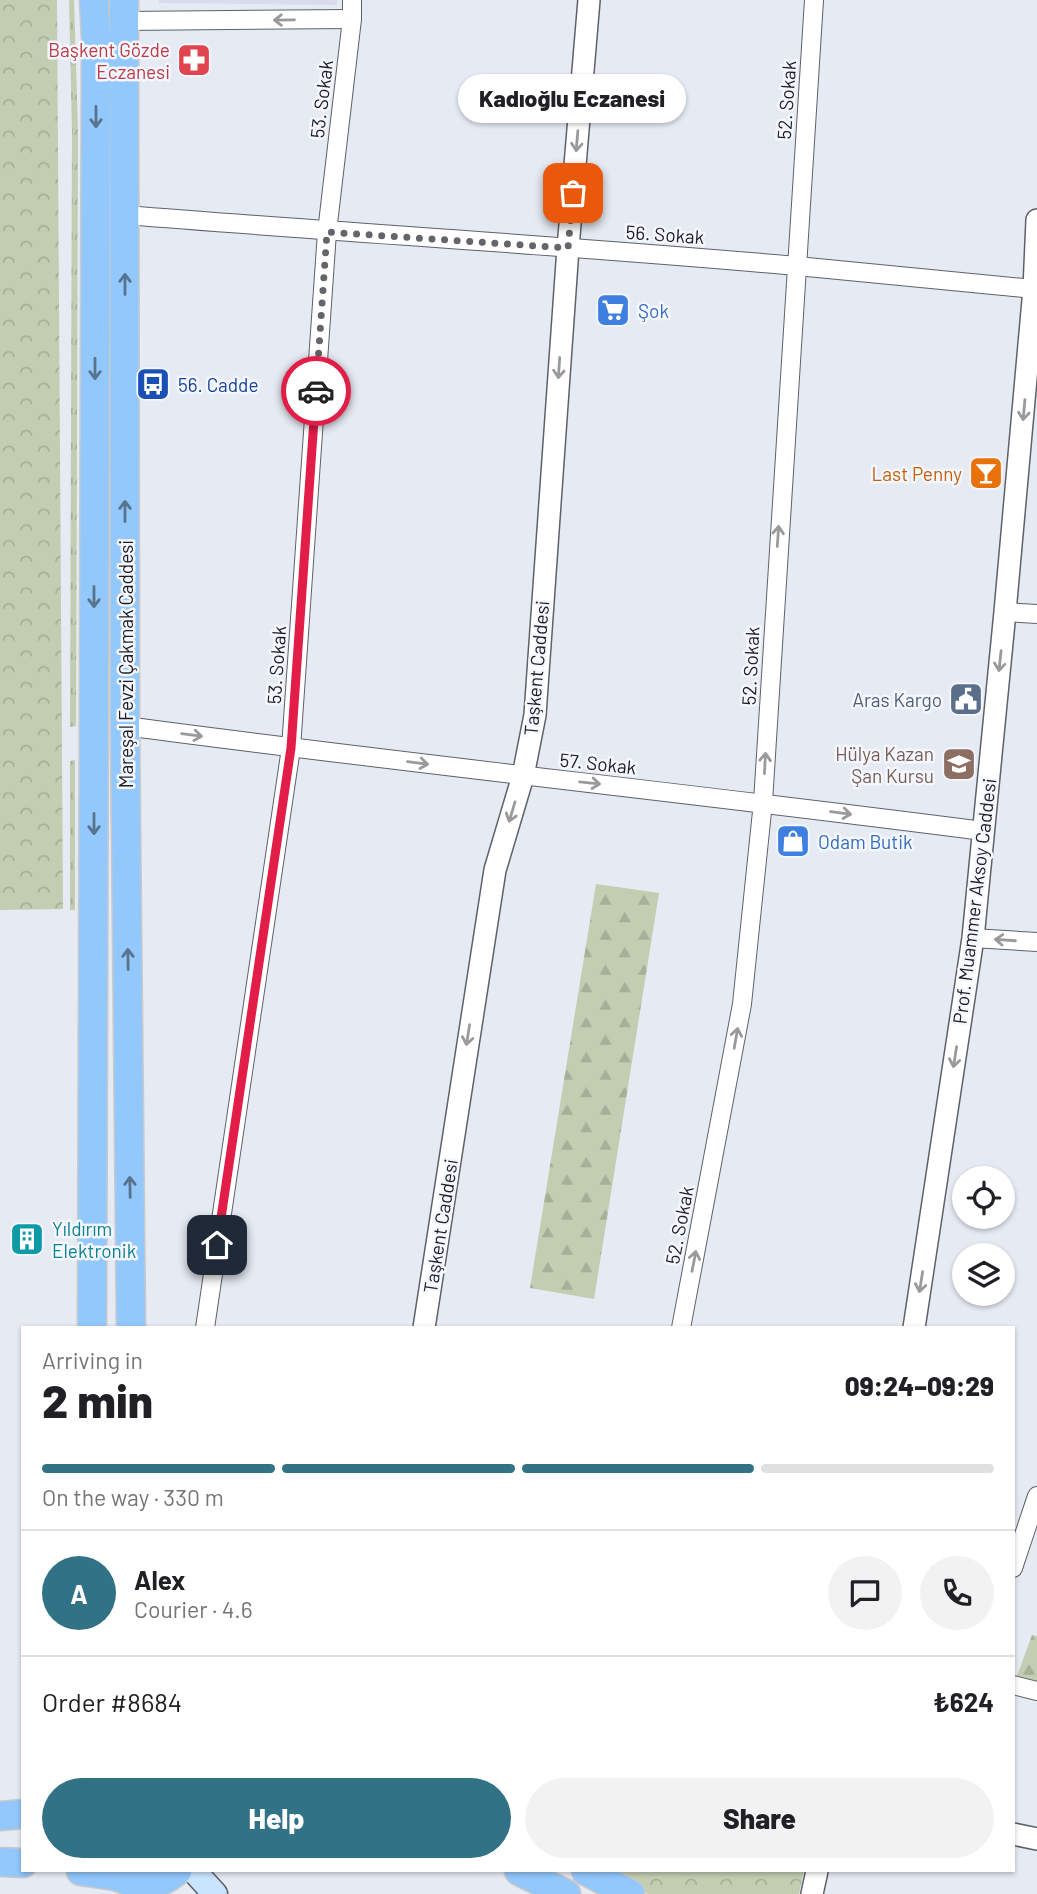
<!DOCTYPE html>
<meta charset="utf-8">
<style>
body{margin:0;font-family:Barlow,sans-serif;background:#f2f2f2;color:#202124;height:100vh;display:flex;flex-direction:column;font-size:26px;white-space:nowrap}
*{box-sizing:border-box;margin:0}
p{font-size:23px;color:#757577}
.icon{flex:none;width:38px;height:38px;fill:none;stroke:currentColor;stroke-width:2;stroke-linecap:round;stroke-linejoin:round}
.map{position:relative;flex:1;overflow:hidden}
.sheet{position:absolute;left:21px;top:1326px;width:994px;height:546px;display:flex;flex-direction:column;background:#fff;border-radius:0px;box-shadow:0 2px 5px #0004}
.sheet>*{flex:none}
.fabs{position:absolute;left:952px;top:1166px;display:grid;gap:14px}
.fabs a{display:grid;place-items:center;width:63px;height:63px;border-radius:50%;background:#fff;box-shadow:0 2px 5px #0004;font-size:35px}
.pin{position:absolute;display:grid;place-items:center;width:60px;height:60px;color:#fff;margin:-30px;border-radius:14px;box-shadow:0 4px 10px #0006}
.courier{position:absolute;display:grid;place-items:center;width:70px;height:70px;margin:-35px;border:5px solid #e11d48;border-radius:50%;background:#fff;color:#222;box-shadow:0 2px 9px #0007}
.bubble{position:absolute;height:49px;border-radius:24px;background:#fff;box-shadow:0 2px 5px #0004;font-size:23px;font-weight:800;line-height:49px;text-align:center}
.overview em{font-style:normal;font-weight:800}
.overview div{display:flex;flex-direction:column-reverse}
.overview{display:flex;align-items:center;justify-content:space-between;height:119px;padding:0 21px}
h1{font-size:46px;font-weight:800;line-height:52px}
.bar{display:grid;grid-template-columns:repeat(4,1fr);gap:10px 7px;align-content:center;height:84px;padding:0 21px}
.bar i{height:9px;border-radius:5px;background:#e0e0e0}
.bar .selected{background:#327286}
.bar p{grid-column:span 4}
.line{display:flex;align-items:center;gap:18px;padding:0 21px;border-top:2px solid #e0e0e0}
.line div{flex:1}
.round{display:grid;place-items:center;flex:none;width:74px;height:74px;border-radius:37px;background:#f2f2f2}
.primary-button{display:flex;gap:14px;margin-top:auto;padding:14px 21px}
.primary-button a{flex:1;height:80px;border-radius:42px;background:#327286;color:#fff;font-size:28px;font-weight:800;line-height:80px;text-align:center}
.primary-button a+a{background:#f2f2f2;color:#202124}
.map>svg:first-child{display:block}
.built{fill:#d7ddee}
.grass{fill:url(#grass-tufts)}
.forest{fill:url(#forest-firs)}
.park{fill:url(#park-crowns)}
.lines{fill:none;stroke-linecap:round;stroke-linejoin:round}
.minor-casing{stroke:#5e6169;stroke-width:20}
.tertiary-casing{stroke:#5e6169;stroke-width:24}
.secondary-casing{stroke:#5e6169;stroke-width:27}
.primary-casing{stroke:#c9c9ca;stroke-width:31}
.minor{stroke:#fff;stroke-width:18}
.tertiary{stroke:#fff;stroke-width:21}
.secondary{stroke:#c9e4fe;stroke-width:24}
.primary{stroke:#93c8fc;stroke-width:28}
.oneway{stroke:#999a9b}
.oneway2{stroke:#58738e}
.done{stroke:#63656a;stroke-width:7;stroke-dasharray:0 12.6}
.route{stroke:#e11d48;stroke-width:9}
.labels{text-anchor:middle;dominant-baseline:central;stroke-width:5;stroke-linejoin:round;paint-order:stroke}
.health-label{font-size:19px;fill:#be3a42;stroke:#f4f7ff;text-anchor:end}
.street-label{font-size:19px;fill:#1d1e21;stroke:#f4f7ff}
.shop-label{font-size:19px;fill:#366cbe;stroke:#f4f7ff;text-anchor:start}
.transit-label{font-size:19px;fill:#164399;stroke:#f4f7ff;text-anchor:start}
.food-label{font-size:19px;fill:#c56008;stroke:#f4f7ff;text-anchor:end}
.service-label{font-size:19px;fill:#4e5e75;stroke:#f4f7ff;text-anchor:end}
.education-label{font-size:19px;fill:#785e54;stroke:#f4f7ff;text-anchor:end}
.culture-label{font-size:19px;fill:#0d838f;stroke:#f4f7ff;text-anchor:start}
</style>
<div class="map">
<svg width="1037" height="1894" viewBox="0 0 1037 1894">
<defs>
<pattern id="grass-tufts" width="24" height="20" patternUnits="userSpaceOnUse" patternTransform="scale(1.75)"><rect width="24" height="20" fill="#c2cdb2"/><path d="M3 7l-1-3M5 7V3M7 7l1-3M15 17l-1-3M17 17v-4M19 17l1-3" fill="none" stroke="#a6b099"/></pattern>
<pattern id="forest-firs" width="22" height="20" patternUnits="userSpaceOnUse" patternTransform="scale(1.75)"><rect width="22" height="20" fill="#c2cdb2"/><path d="M5 1l3.5 6h-7zM16 11l3.5 6h-7z" fill="#a6b099"/></pattern>
<pattern id="park-crowns" width="20" height="18" patternUnits="userSpaceOnUse" patternTransform="scale(1.75)"><rect width="20" height="18" fill="#c2cdb2"/><path d="M2 6a3 3 0 1 1 6 0M12 15a3 3 0 1 1 6 0" fill="none" stroke="#a6b099"/></pattern>
</defs>
<rect width="100%" height="100%" fill="#e6eaf3"/>
<path class="built" d="M 159,0 L 337,0 L 337,5 L 159,3 Z"/>
<g class="grass">
<path d="M 69,0 L 74,0 L 78,132 L 76,726 L 70,727 L 72,132 Z"/>
<path d="M 75,760 L 75,910 L 70,910 L 70,761 Z"/>
</g>
<g class="forest">
<path d="M 596,884 L 659,893 L 594,1299 L 530,1288 Z"/>
<path d="M 1032,1635 L 1037,1636 L 1037,1681 L 1017,1676 Z"/>
</g>
<g class="park">
<path d="M 0,0 L 57,0 L 63,909 L 0,910 Z"/>
<path d="M 603,1871 L 804,1871 L 799,1894 L 648,1894 Z"/>
</g>
<g class="lines">
<g class="minor-casing">
<g id="minor">
<path d="M 125,21 L 352,19"/>
<path d="M 125,215 C 349,233 573,246 797,266 C 876,273 955,281 1034,289"/>
<path d="M 1005,612 L 1037,614"/>
<path d="M 125,726 C 410,764 697,794 983,831"/>
<path d="M 973,938 L 1037,942"/>
<path d="M 205,1328 L 291,748 L 327,232 L 352,19 L 352,0"/>
<path d="M 681,1328 L 742,1004 L 763,802 L 814,0"/>
<path d="M 1013,1568 L 1037,1496"/>
<path d="M 1013,1685 L 1037,1691"/>
</g>
</g>
<g class="tertiary-casing">
<g id="tertiary">
<path d="M 424,1328 L 495,870 L 523,776 L 535,715 L 568,248 L 589,0"/>
<path d="M 914,1328 L 973,938 L 1005,612 L 1034,289 L 1037,220"/>
<path d="M 1013,1834 L 1037,1839"/>
<path d="M 812,1894 L 817,1871"/>
</g>
</g>
<g class="secondary-casing">
<path id="secondary" d="M 194,1871 L 215,1894"/>
</g>
<g class="primary-casing">
<g id="primary">
<path d="M 124,0 L 125,726 L 131,1328"/>
<path d="M 92,1328 L 96,37 L 94,0"/>
<path d="M 0,1816 L 23,1814"/>
<path d="M 0,1862 L 23,1863"/>
<path d="M 81,1871 L 114,1876"/>
<path d="M 109,1871 C 115,1877 121,1878 129,1881 C 149,1888 161,1884 177,1871"/>
<path d="M 519,1871 L 566,1894"/>
<path d="M 586,1871 L 630,1894"/>
</g>
</g>
<use href="#minor" class="minor"/>
<use href="#tertiary" class="tertiary"/>
<use href="#secondary" class="secondary"/>
<use href="#primary" class="primary"/>
</g>
<defs><path id="oneway-shaft" d="M-6 0H5M1.5-3L5.5 0L1.5 3" fill="none" stroke-width="1.6" stroke-linecap="round" stroke-linejoin="round" transform="scale(1.75)"/></defs>
<g class="oneway">
<use href="#oneway-shaft" transform="translate(284 20) rotate(179)"/>
<use href="#oneway-shaft" transform="translate(577 141) rotate(95)"/>
<use href="#oneway-shaft" transform="translate(559 368) rotate(94)"/>
<use href="#oneway-shaft" transform="translate(1024 410) rotate(95)"/>
<use href="#oneway-shaft" transform="translate(778 536) rotate(-86)"/>
<use href="#oneway-shaft" transform="translate(1000 661) rotate(96)"/>
<use href="#oneway-shaft" transform="translate(192 735) rotate(8)"/>
<use href="#oneway-shaft" transform="translate(418 763) rotate(7)"/>
<use href="#oneway-shaft" transform="translate(765 763) rotate(-87)"/>
<use href="#oneway-shaft" transform="translate(590 783) rotate(6)"/>
<use href="#oneway-shaft" transform="translate(512 812) rotate(107)"/>
<use href="#oneway-shaft" transform="translate(841 813) rotate(7)"/>
<use href="#oneway-shaft" transform="translate(1005 940) rotate(-176)"/>
<use href="#oneway-shaft" transform="translate(468 1035) rotate(99)"/>
<use href="#oneway-shaft" transform="translate(736 1038) rotate(-80)"/>
<use href="#oneway-shaft" transform="translate(955 1057) rotate(99)"/>
<use href="#oneway-shaft" transform="translate(694 1261) rotate(-79)"/>
<use href="#oneway-shaft" transform="translate(921 1282) rotate(99)"/>
</g>
<g class="oneway2">
<use href="#oneway-shaft" transform="translate(96 117) rotate(90)"/>
<use href="#oneway-shaft" transform="translate(125 284) rotate(-90)"/>
<use href="#oneway-shaft" transform="translate(95 369) rotate(90)"/>
<use href="#oneway-shaft" transform="translate(125 511) rotate(-90)"/>
<use href="#oneway-shaft" transform="translate(94 597) rotate(90)"/>
<use href="#oneway-shaft" transform="translate(94 824) rotate(90)"/>
<use href="#oneway-shaft" transform="translate(128 959) rotate(-91)"/>
<use href="#oneway-shaft" transform="translate(130 1187) rotate(-91)"/>
</g>
<g class="lines">
<path class="done" d="M 316,391 L 327,232 L 568,248 L 573,193"/>
<path class="route" d="M 217,1245 L 291,748 L 316,391"/>
</g>
<defs>
<g id="pharmacy-square" transform="scale(1.75)"><rect x="-9" y="-9" width="18" height="18" rx="4" fill="#e0444e" stroke="#f4f7ff"/><path d="M-2-6h4v4h4v4h-4v4h-4v-4h-4v-4h4Z" fill="#fff"/></g>
<g id="supermarket-square" transform="scale(1.75)"><rect x="-9" y="-9" width="18" height="18" rx="4" fill="#3f7fe0" stroke="#f4f7ff"/><path d="M-6-5.5h2.5l.6 2H6L4.5 2H-2.5L-4.4-4H-6ZM-1.5 3.2a1.3 1.3 0 1 0 .1 0ZM3 3.2a1.3 1.3 0 1 0 .1 0Z" fill="#fff"/></g>
<g id="bus-square" transform="scale(1.75)"><rect x="-9" y="-9" width="18" height="18" rx="4" fill="#1a4fb4" stroke="#f4f7ff"/><path d="M-5-6H5V4H4V6H2V4H-2V6H-4V4H-5ZM-3.5-4V0h7V-4ZM-3.5 1.2v1.5H-2V1.2ZM2 1.2v1.5H3.5V1.2Z" fill="#fff"/></g>
<g id="bar-square" transform="scale(1.75)"><rect x="-9" y="-9" width="18" height="18" rx="4" fill="#e8710a" stroke="#f4f7ff"/><path d="M-6-5H6L.8 .8V4.5H3.5V6h-7V4.5H-.8V.8Z" fill="#fff"/></g>
<g id="civic-square" transform="scale(1.75)"><rect x="-9" y="-9" width="18" height="18" rx="4" fill="#5c6f8a" stroke="#f4f7ff"/><path d="M-.6-6.5H3V-4.5H.6V-3L4-1V1h2V6H-6V1h2V-1L-.6-3ZM-1.2 2.5V6h2.4V2.5Z" fill="#fff"/></g>
<g id="school-square" transform="scale(1.75)"><rect x="-9" y="-9" width="18" height="18" rx="4" fill="#8d6e63" stroke="#f4f7ff"/><path d="M0-5L7-2L0 1L-7-2ZM-4 1L0 2.5L4 1V4Q0 6-4 4Z" fill="#fff"/></g>
<g id="shop-square" transform="scale(1.75)"><rect x="-9" y="-9" width="18" height="18" rx="4" fill="#3f7fe0" stroke="#f4f7ff"/><path d="M-5-2.5h2.3a2.7 3.5 0 0 1 5.4 0H5L5.5 6h-11ZM-1.5-2.5h3a1.5 2.3 0 0 0-3 0Z" fill="#fff"/></g>
<g id="building-square" transform="scale(1.75)"><rect x="-9" y="-9" width="18" height="18" rx="4" fill="#0f9aa8" stroke="#f4f7ff"/><path d="M-4-6H4V6H1V3H-1V6H-4ZM-2.5-4.3h1.7v1.8h-1.7ZM.8-4.3h1.7v1.8H.8ZM-2.5-1h1.7V.8h-1.7ZM.8-1h1.7V.8H.8Z" fill="#fff"/></g>
</defs>
<g fill-rule="evenodd">
<use href="#pharmacy-square" x="194" y="60"/>
<use href="#supermarket-square" x="613" y="310"/>
<use href="#bus-square" x="153" y="384"/>
<use href="#bar-square" x="986" y="473"/>
<use href="#civic-square" x="966" y="699"/>
<use href="#school-square" x="959" y="764"/>
<use href="#shop-square" x="793" y="841"/>
<use href="#building-square" x="27" y="1239"/>
</g>
<g class="labels">
<g class="health-label">
<text x="170" y="49">Başkent Gözde<tspan x="170" dy="22">Eczanesi</tspan></text>
</g>
<g class="street-label">
<text transform="translate(321 99) rotate(-83)">53. Sokak</text>
<text transform="translate(786 100) rotate(-86)">52. Sokak</text>
<text transform="translate(665 234) rotate(4)">56. Sokak</text>
<text transform="translate(125 664) rotate(-90)">Mareşal Fevzi Çakmak Caddesi</text>
<text transform="translate(276 665) rotate(-86)">53. Sokak</text>
<text transform="translate(750 666) rotate(-87)">52. Sokak</text>
<text transform="translate(536 668) rotate(-85)">Taşkent Caddesi</text>
<text transform="translate(598 763) rotate(6)">57. Sokak</text>
<text transform="translate(974 901) rotate(-83)">Prof. Muammer Aksoy Caddesi</text>
<text transform="translate(679 1225) rotate(-79)">52. Sokak</text>
<text transform="translate(440 1226) rotate(-81)">Taşkent Caddesi</text>
</g>
<g class="shop-label">
<text x="638" y="310">Şok</text>
<text x="818" y="841">Odam Butik</text>
</g>
<g class="transit-label">
<text x="178" y="384">56. Cadde</text>
</g>
<g class="food-label">
<text x="962" y="473">Last Penny</text>
</g>
<g class="service-label">
<text x="942" y="699">Aras Kargo</text>
</g>
<g class="education-label">
<text x="934" y="753">Hülya Kazan<tspan x="934" dy="22">Şan Kursu</tspan></text>
</g>
<g class="culture-label">
<text x="52" y="1228">Yıldırım<tspan x="52" dy="22">Elektronik</tspan></text>
</g>
</g>
</svg>
<div class="fabs">
<a><svg class="icon" aria-label="locate" viewBox="0 0 24 24"><circle cx="12" cy="12" r="6"/><path d="M12 2v4M12 18v4M2 12h4M18 12h4"/></svg></a>
<a><svg class="icon" aria-label="layers" viewBox="0 0 24 24"><path d="M12 4l9 5-9 5-9-5zM3 14l9 5 9-5"/></svg></a>
</div>
<div class="pin" style="left:573px;top:193px;background:#ea580c"><svg class="icon" aria-label="bag" viewBox="0 0 24 24"><path d="M5 8h14l-1 12H6zM9 8a3 3 0 0 1 6 0"/></svg></div>
<div class="pin" style="left:217px;top:1245px;background:#1f2937"><svg class="icon" aria-label="home" viewBox="0 0 24 24"><path d="M3 11l9-7 9 7M6 9v11h12V9"/></svg></div>
<div class="courier" style="left:316px;top:391px"><svg class="icon" aria-label="car" viewBox="0 0 24 24"><path d="M5 17H2v-5l4-1 3-4h7l3 4 3 1v5h-3M9 17h6M6 11h13"/><circle cx="7" cy="17" r="2"/><circle cx="17" cy="17" r="2"/></svg></div>
<div class="bubble" style="left:458px;top:74px;width:228px">Kadıoğlu Eczanesi</div>
<section class="sheet">
<div class="overview"><div><h1>2 min</h1><p>Arriving in</p></div><em>09:24–09:29</em></div>
<div class="bar"><i class="selected"></i><i class="selected"></i><i class="selected"></i><i></i><p>On the way · 330 m</p></div>
<div class="line" style="height:126px"><b class="round" style="background:#327286;color:#fff">A</b><div><b>Alex</b><p>Courier · 4.6</p></div><a class="round"><svg class="icon" aria-label="chat" viewBox="0 0 24 24"><path d="M4 5h16v11H9l-5 4z"/></svg></a><a class="round"><svg class="icon" aria-label="phone" viewBox="0 0 24 24"><path d="M5 4h4l2 5-3 2q2 4 5 5l2-3 5 2v4C11 20 4 13 5 4z"/></svg></a></div>
<div class="line" style="height:91px"><div>Order #8684</div><b>₺624</b></div>
<div class="primary-button"><a>Help</a><a>Share</a></div>
</section>
</div>
